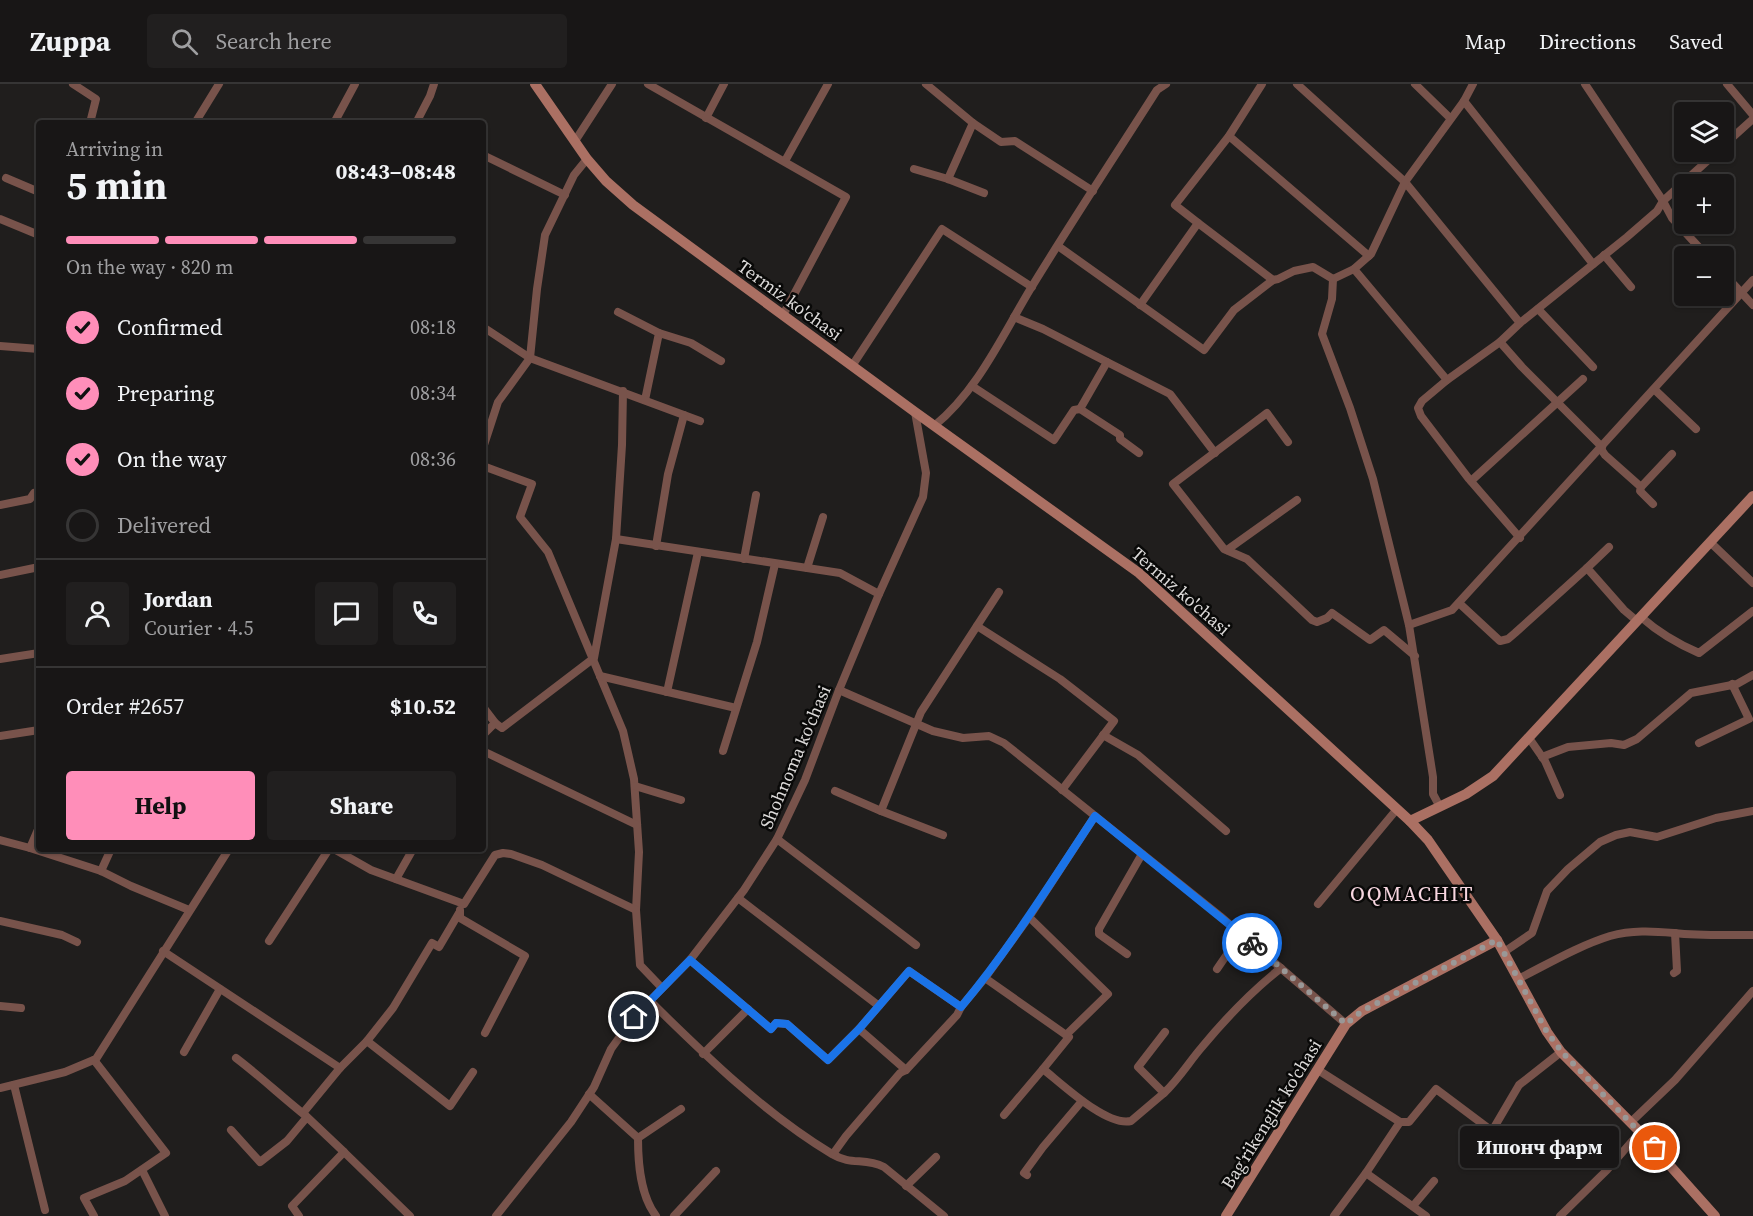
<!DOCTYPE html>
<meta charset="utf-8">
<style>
body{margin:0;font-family:"Source Serif 4",serif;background:#211f1f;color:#f1f3f6;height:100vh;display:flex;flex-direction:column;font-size:22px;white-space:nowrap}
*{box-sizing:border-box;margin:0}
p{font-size:20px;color:#9f9fa1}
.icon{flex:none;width:33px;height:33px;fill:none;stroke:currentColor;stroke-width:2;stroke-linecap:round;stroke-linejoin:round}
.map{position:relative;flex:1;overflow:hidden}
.drawer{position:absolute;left:36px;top:36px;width:450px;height:732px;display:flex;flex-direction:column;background:#181616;border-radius:6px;box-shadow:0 2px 4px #0004,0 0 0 2px #363535}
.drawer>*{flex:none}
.buttons{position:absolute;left:1674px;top:18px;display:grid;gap:12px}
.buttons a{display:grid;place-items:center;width:60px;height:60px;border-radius:6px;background:#181616;box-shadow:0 2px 4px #0004,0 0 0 2px #363535;font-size:30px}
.pin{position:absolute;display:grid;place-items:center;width:51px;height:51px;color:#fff;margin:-26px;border:3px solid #fff;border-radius:50%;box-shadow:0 2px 6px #0007}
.courier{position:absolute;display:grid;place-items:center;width:60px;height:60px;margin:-30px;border:4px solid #1a73e8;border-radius:50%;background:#fff;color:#222;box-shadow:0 2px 8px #0007}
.bubble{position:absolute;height:42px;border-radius:6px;background:#181616;box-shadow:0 2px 4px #0004,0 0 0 2px #363535;font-size:20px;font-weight:700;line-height:42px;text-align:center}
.overview em{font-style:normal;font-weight:700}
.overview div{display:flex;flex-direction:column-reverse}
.overview{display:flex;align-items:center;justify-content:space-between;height:102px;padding:0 30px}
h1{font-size:39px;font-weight:700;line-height:45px}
.bar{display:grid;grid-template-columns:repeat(4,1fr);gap:9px 6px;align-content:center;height:72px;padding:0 30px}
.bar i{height:8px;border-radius:4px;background:#363535}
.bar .active{background:#ff8eb9}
.bar p{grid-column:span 4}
.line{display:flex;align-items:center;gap:15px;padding:0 30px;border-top:2px solid #363535}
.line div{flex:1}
.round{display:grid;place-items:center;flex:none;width:63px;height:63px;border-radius:6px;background:#211f1f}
ol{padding:0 30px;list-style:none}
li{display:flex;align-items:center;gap:18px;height:66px}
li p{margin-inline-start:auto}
li .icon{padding:6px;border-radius:50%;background:#ff8eb9;color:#111;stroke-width:4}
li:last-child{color:#9f9fa1}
li i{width:33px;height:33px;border:3px solid #363535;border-radius:50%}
.button{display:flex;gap:12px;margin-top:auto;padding:12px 30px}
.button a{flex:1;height:69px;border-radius:6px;background:#ff8eb9;color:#111;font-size:24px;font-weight:700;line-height:69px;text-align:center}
.button a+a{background:#211f1f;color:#f1f3f6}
header{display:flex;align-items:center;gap:36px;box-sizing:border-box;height:84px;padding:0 30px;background:#181616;border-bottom:2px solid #363535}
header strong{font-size:28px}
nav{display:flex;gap:33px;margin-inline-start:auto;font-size:21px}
.search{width:420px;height:54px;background:#211f1f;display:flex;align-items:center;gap:15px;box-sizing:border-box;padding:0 21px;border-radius:6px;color:#9f9fa1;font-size:22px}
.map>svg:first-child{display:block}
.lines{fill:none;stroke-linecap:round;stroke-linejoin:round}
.street{stroke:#78534b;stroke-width:8}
.secondary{stroke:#ab7063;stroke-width:10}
.done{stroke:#9a9897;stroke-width:6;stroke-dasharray:0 10.8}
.route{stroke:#1a73e8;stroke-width:8}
.labels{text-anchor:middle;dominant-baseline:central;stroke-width:5;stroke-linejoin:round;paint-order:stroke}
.street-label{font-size:18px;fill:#dbd9d8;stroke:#090908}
.quarter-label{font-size:21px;letter-spacing:1.5px;fill:#f7d6e0;stroke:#090908}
</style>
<header>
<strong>Zuppa</strong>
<div class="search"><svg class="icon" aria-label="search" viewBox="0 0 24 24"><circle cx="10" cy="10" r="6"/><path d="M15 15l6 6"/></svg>Search here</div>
<nav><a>Map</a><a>Directions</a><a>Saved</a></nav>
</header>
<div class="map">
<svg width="1753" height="1132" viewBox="0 0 1753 1132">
<rect width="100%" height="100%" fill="#201e1d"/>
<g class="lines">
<g class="street">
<path d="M 73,0 L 96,15 L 90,39"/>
<path d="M 648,0 L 846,113 L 783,231"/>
<path d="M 926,0 L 973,39"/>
<path d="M 1297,0 L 1405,98 L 1520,239"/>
<path d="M 1415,0 L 1450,34"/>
<path d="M 1585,0 L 1663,117 L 1672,134 L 1707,172"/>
<path d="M 1727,0 L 1753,31"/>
<path d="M 1464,17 L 1593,180"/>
<path d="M 706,34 L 724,0"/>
<path d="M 195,39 L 219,0"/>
<path d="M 334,39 L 355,0"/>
<path d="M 416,39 L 430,12 L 434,0"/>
<path d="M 1229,52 L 1369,172"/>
<path d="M 575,57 L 612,0"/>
<path d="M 1724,61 L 1753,35"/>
<path d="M 483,71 L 565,111"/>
<path d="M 785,77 L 828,0"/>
<path d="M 914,85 L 948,95 L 984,109"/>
<path d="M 6,94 L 39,108"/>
<path d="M 948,95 L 973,39 L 1001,58 L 1015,57 L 1093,107"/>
<path d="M 0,135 L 39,151"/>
<path d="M 1198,139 L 1273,196"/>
<path d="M 1058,162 L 1204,266 L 1234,226 L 1273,196 L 1278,195 L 1294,187 L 1313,183 L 1333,195 L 1332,215 L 1322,250 L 1350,324 L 1373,395 L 1409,541 L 1433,693 L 1433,710 L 1440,723"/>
<path d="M 1604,171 L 1631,203"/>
<path d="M 1354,185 L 1447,296"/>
<path d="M 1724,190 L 1753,221"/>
<path d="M 1333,195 L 1354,185 L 1371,170 L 1405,98 L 1464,17 L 1473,0"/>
<path d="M 1140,221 L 1198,139 L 1175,121 L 1229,52 L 1262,0"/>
<path d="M 1538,225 L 1593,283"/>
<path d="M 618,228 L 659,249 L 645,316"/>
<path d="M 1014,233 L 1043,245 L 1107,278 L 1080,325 L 1120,351 L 1120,355 L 1139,369"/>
<path d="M 483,243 L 530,274 L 700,337"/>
<path d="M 659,249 L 691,259 L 721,277"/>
<path d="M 1500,258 L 1522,283 L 1602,363"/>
<path d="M 0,262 L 39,265"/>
<path d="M 1107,278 L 1170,310 L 1215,369"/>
<path d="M 852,282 L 942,145 L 1032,203"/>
<path d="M 972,302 L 1054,356 L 1074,326 L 1080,325"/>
<path d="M 1655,306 L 1696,345"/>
<path d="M 934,342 C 978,306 1002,252 1031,204 C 1072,137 1115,72 1157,6 L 1166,0"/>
<path d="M 1288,358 L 1267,329 L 1173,400 L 1224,465 L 1247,475 L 1312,536 L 1317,538 L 1327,534 L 1332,529 L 1370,556 L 1384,546 L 1415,572"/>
<path d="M 483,364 L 498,318 L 530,274 L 537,205 L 545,151 L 574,91 L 587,75"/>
<path d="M 1601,365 L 1605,371 L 1641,403 L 1640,407 L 1653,420"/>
<path d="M 483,382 L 532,400 L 520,433 L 548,468 L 623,647 L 634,695 L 639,768 L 636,826"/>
<path d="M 1471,397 L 1583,295"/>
<path d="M 1641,403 L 1672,370"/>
<path d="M 0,421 L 30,415 L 34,409"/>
<path d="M 1520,454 L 1469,395 L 1421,332 L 1418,324 L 1422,317 L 1447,296 L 1500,258 L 1520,239 L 1627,153 L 1657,127 L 1663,117 L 1717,68"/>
<path d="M 616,455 L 840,489 L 879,510"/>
<path d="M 1710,458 L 1753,499"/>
<path d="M 656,462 L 668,390 L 684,331"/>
<path d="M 1609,463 L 1587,484 L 1624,526 L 1637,537"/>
<path d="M 1227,466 L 1297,416"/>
<path d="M 744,475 L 756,411"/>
<path d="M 807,484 L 823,433"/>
<path d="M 0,491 L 39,483"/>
<path d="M 1459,519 L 1500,557 L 1508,555 L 1515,549 L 1587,484"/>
<path d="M 1641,533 C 1658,548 1678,560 1699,569 L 1753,527"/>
<path d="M 1409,541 L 1452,526 L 1753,196"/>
<path d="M 977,542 L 1060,595 L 1114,637 L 1062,706"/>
<path d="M 0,575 L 39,569"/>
<path d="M 600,592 L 736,624"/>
<path d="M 839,606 L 933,647 L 963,654 L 989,652 L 1004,659 L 1220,832 L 1346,940"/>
<path d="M 667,608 L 698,468"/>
<path d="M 483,623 L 496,640"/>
<path d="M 483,651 L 495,639 L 502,644 L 594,574 L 616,455 L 622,361 L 623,307"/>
<path d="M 1103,651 L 1138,671 L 1226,747"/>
<path d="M 0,652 L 39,646"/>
<path d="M 1529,654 L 1545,677 L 1560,711"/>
<path d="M 1699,659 L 1749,635 L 1732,600"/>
<path d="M 483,667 L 637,741"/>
<path d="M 723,667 L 757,558 L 775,480"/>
<path d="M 1542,673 L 1568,663 L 1611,659 L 1624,661 L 1637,655 L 1691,609 L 1737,600 L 1753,591"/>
<path d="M 635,702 L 681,716"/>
<path d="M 835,707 L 881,727"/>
<path d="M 39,743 L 30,764 L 101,787 L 131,802 L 189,826"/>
<path d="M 943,751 L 881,727 L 921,628 L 999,508"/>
<path d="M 777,755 L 916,861"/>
<path d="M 0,756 L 30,764"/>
<path d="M 334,765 L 371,786 L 464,820 L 495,771 L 503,769 L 511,770 L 542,781 L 636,826 L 640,881 L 662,904"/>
<path d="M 101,787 L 111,765"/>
<path d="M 396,795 L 413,765"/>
<path d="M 738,814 L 879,922 L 909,887 L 961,923 L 985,894"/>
<path d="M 1318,820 L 1397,725"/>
<path d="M 460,826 L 460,834 L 525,872 L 485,949"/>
<path d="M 1029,833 L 985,894 L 1069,953 L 1043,985 C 1062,1000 1107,1043 1131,1037 L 1164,1009 L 1138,983 L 1165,948"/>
<path d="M 0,837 L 62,851 L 77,858"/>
<path d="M 269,857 L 329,765"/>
<path d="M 163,867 L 340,984"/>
<path d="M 1504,868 L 1532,849 L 1547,807 L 1568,785 L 1600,758 L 1616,751 L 1630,748 L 1657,753 L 1716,734 L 1753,727"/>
<path d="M 1127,870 L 1099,850 L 1099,845 L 1142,770"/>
<path d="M 690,876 L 771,945 L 776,939 L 787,940 L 828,976 L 859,945"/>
<path d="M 1217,885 L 1241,850"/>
<path d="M 1674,889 L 1677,887 L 1675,849"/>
<path d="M 1518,895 C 1548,880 1578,862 1610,852 C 1632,846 1652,847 1674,849 C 1700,852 1727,851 1753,851"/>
<path d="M 650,917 C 706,972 764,1029 832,1070 C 852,1082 864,1073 884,1083 L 944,1132"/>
<path d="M 0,922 L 21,924"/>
<path d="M 879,922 L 859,945 L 906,986"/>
<path d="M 1066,951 L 1108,910 L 1029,833 L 1095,732"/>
<path d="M 367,957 L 450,1022 L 473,988"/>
<path d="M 184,968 L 220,905"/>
<path d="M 703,970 L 748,925"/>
<path d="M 236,974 C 261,993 282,1013 306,1032"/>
<path d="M 94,976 L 166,1069 L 125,1097 L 84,1114 L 94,1132"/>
<path d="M 1318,986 L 1400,1038 L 1366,1089"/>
<path d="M 14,1001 L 45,1126"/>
<path d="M 0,1004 L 65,988 L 96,975 L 229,765"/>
<path d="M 1164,1009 C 1179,995 1189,978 1202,963 C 1226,934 1252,907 1281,884"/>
<path d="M 589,1010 L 638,1054 C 638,1079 640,1111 656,1132"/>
<path d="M 303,1029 L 340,984 L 367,957 L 393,924 L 432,859 L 439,863 L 459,829"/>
<path d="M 1004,1031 L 1043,985"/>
<path d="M 1400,1038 L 1409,1038 L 1436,1005 L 1492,1047 L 1519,1001 L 1561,968"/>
<path d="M 1631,1038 L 1675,996 L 1753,907"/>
<path d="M 231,1046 L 260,1078 L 287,1057 L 307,1033 L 344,1068"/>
<path d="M 638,1054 L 681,1025"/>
<path d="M 833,1070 L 846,1052 L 900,989 L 906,986 L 957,931 L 961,923"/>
<path d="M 142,1086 L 165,1132"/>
<path d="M 1027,1091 L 1024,1089 L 1043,1063 L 1082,1017"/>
<path d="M 906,1102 L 936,1073"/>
<path d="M 1413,1122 L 1434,1097"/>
<path d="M 299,1132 L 292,1122 L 344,1068 L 410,1132"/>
<path d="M 496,1132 L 571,1038 L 594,1003 L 611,965 L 634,933 L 690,876 L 744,806 L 777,755 L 805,696 L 839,606 L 879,510 L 923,413 L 926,389 L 915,328"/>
<path d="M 674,1132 L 716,1087"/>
<path d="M 1334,1132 L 1366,1089 L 1426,1132"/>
<path d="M 1560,1132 L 1607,1086 L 1640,1048"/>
</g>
<g class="secondary">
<path d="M 535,0 L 587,75 L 606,97 L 633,121 L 915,328 L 1139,489 L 1410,737 L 1428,756 L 1497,856 L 1547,948 L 1561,968 L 1640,1048 L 1715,1132"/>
<path d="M 1410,737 L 1466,710 L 1493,692 L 1753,412"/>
<path d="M 1226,1132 L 1346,940 L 1362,927 L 1497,856"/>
</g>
</g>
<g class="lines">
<path class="done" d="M 1252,859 L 1346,940 L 1362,927 L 1497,856 L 1547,948 L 1562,968 L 1655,1064"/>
<path class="route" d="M 634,933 L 690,876 L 771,945 L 776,939 L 787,940 L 828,976 L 859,945 L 909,887 L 961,923 C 1011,863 1052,797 1095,732 L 1252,859"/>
</g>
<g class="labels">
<g class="street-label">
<text transform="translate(790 216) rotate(36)">Termiz ko'chasi</text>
<text transform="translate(1181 507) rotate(41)">Termiz ko'chasi</text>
<text transform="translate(795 673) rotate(-67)">Shohnoma ko'chasi</text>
<text transform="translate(1271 1030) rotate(-58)">Bag'rikenglik ko'chasi</text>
</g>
<g class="quarter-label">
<text x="1412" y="809">OQMACHIT</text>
</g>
</g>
</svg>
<div class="buttons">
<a><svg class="icon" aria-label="layers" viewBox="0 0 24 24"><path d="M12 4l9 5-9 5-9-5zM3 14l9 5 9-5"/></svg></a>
<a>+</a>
<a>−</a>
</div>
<div class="pin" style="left:1655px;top:1064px;background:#ea580c"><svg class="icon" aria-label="bag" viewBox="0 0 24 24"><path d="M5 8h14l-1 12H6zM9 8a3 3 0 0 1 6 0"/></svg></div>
<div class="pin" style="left:634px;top:933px;background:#1f2937"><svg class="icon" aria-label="home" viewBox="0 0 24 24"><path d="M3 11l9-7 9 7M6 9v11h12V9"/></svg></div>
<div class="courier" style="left:1252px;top:859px"><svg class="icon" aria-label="bike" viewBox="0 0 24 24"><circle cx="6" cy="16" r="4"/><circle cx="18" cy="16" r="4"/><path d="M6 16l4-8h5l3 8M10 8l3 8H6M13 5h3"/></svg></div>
<div class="bubble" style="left:1460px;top:1042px;width:159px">Ишонч фарм</div>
<section class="drawer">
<div class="overview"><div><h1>5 min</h1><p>Arriving in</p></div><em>08:43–08:48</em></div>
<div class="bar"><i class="active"></i><i class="active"></i><i class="active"></i><i></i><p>On the way · 820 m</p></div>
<ol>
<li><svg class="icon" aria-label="check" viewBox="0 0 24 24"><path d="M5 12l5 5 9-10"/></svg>Confirmed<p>08:18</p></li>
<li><svg class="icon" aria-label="check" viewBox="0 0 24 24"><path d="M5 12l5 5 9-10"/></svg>Preparing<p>08:34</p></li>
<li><svg class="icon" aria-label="check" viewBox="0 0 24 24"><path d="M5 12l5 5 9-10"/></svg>On the way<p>08:36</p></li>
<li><i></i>Delivered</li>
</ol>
<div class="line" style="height:108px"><a class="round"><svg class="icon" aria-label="person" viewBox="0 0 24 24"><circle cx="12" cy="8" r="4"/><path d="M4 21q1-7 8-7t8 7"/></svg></a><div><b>Jordan</b><p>Courier · 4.5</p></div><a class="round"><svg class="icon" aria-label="chat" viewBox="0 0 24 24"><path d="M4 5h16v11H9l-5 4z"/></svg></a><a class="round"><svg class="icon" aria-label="phone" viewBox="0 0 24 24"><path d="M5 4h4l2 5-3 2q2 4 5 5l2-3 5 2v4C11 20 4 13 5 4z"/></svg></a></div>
<div class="line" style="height:78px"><div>Order #2657</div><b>$10.52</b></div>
<div class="button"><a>Help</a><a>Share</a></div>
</section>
</div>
